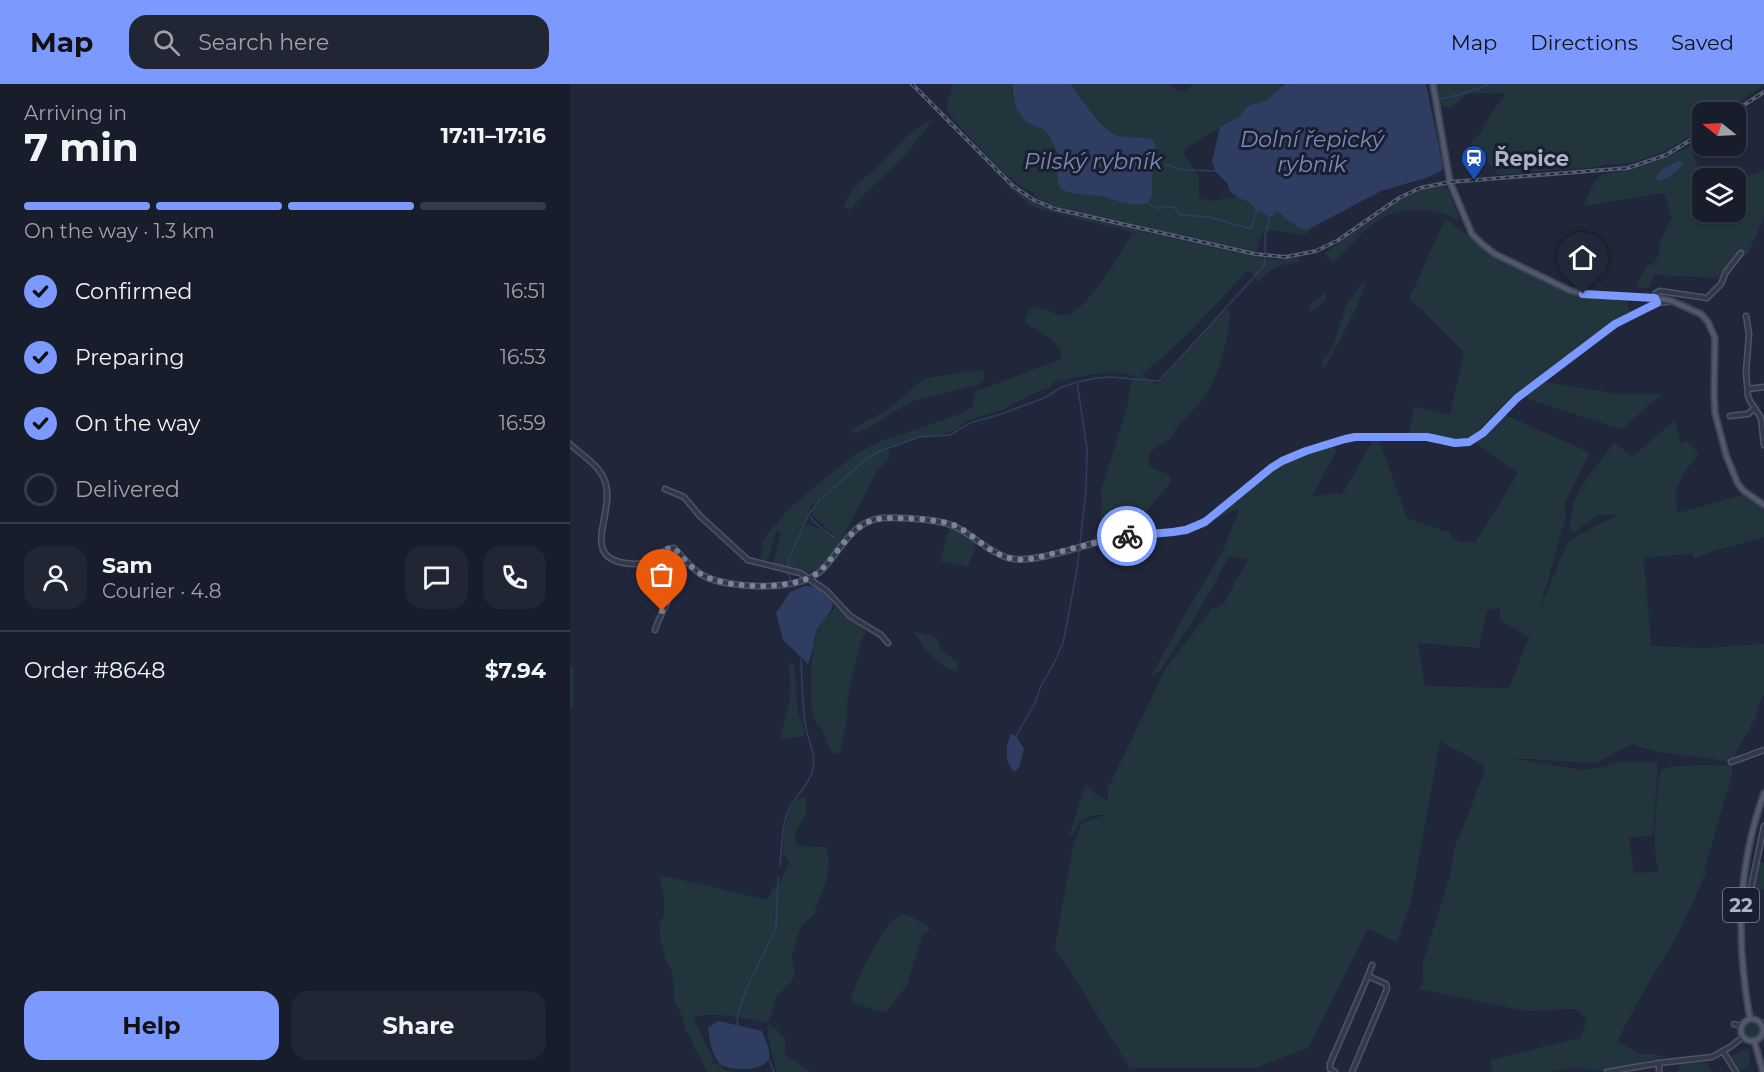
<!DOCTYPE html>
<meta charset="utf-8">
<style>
body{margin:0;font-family:Montserrat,sans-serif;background:#212634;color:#f1f3f6;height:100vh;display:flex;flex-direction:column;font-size:22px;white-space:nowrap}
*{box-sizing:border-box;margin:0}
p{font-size:20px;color:#9fa2a9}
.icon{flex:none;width:33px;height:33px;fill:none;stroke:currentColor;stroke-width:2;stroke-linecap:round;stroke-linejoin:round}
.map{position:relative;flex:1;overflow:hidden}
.panel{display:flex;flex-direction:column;background:#181d2c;width:570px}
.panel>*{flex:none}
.needle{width:39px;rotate:288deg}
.buttons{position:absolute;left:1122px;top:18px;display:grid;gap:12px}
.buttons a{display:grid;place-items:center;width:54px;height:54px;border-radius:12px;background:#181d2c;box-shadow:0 2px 4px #0004,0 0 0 2px #363b48;font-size:30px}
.pin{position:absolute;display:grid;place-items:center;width:51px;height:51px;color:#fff;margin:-62px -26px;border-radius:50% 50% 50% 0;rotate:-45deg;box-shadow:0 0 6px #0007}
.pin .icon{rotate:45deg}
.courier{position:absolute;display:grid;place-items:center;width:60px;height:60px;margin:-30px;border:4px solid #7c99ff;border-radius:50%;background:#fff;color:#222;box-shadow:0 2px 8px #0007}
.summary em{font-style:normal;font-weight:700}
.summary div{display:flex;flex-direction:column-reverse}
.summary{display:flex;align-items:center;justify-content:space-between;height:102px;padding:0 24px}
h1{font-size:39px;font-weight:700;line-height:45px}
.bar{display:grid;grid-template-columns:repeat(4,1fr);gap:9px 6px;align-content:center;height:72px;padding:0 24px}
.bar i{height:8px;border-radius:4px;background:#363b48}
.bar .current{background:#7c99ff}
.bar p{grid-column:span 4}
.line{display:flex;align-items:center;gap:15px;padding:0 24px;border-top:2px solid #363b48}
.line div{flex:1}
.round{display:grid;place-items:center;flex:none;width:63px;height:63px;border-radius:18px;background:#212634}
ol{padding:0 24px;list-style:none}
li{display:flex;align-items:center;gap:18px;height:66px}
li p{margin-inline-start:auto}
li .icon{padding:6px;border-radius:50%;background:#7c99ff;color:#111;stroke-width:4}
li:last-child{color:#9fa2a9}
li i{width:33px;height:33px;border:3px solid #363b48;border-radius:50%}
.button{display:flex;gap:12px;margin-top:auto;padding:12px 24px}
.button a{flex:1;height:69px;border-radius:18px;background:#7c99ff;color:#111;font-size:24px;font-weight:700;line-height:69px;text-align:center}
.button a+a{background:#212634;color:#f1f3f6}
header{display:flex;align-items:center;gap:36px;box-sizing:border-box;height:84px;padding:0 30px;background:#7c99ff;color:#111}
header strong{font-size:28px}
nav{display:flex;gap:33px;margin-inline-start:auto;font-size:21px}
.search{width:420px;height:54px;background:#212634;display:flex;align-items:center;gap:15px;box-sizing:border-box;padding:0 21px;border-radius:18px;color:#9fa2a9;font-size:22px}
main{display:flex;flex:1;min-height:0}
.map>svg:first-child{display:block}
.green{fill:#22353c;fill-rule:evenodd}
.water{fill:#303d62}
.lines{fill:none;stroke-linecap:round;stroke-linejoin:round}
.stream{stroke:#303d62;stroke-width:1.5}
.minor-casing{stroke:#4e5466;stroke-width:7}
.major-casing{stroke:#3d4355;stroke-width:8}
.minor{stroke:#33394b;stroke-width:4}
.major{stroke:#51586c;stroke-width:4.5}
.rail-casing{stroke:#555c73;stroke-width:4}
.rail{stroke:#191f30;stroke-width:1.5;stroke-dasharray:4.5;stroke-linecap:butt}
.done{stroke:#7c8397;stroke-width:6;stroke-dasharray:0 10.8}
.route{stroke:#7c99ff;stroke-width:8}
.labels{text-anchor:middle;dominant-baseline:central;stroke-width:6;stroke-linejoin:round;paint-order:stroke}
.shield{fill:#191f30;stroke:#81879a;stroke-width:1.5}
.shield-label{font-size:20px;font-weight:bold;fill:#aeb4c8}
.poi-label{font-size:21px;font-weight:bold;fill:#aeb4c8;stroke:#191f30;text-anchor:start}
.water-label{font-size:22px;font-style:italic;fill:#7b8bb7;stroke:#191f30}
</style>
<header>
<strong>Map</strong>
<div class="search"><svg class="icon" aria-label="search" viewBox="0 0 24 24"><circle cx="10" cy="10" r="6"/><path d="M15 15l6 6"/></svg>Search here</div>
<nav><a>Map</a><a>Directions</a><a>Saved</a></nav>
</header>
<main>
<section class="panel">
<div class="summary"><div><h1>7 min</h1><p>Arriving in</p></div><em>17:11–17:16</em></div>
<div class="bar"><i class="current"></i><i class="current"></i><i class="current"></i><i></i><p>On the way · 1.3 km</p></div>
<ol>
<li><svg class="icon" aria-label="check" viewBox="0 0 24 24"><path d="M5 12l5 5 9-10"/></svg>Confirmed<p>16:51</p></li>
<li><svg class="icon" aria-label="check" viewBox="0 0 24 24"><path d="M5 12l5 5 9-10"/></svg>Preparing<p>16:53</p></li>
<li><svg class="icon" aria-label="check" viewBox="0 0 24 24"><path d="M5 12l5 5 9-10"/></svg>On the way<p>16:59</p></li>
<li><i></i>Delivered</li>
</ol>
<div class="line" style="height:108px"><a class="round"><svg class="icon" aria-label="person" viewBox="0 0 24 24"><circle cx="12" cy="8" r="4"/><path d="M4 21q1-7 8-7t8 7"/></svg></a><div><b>Sam</b><p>Courier · 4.8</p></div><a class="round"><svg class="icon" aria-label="chat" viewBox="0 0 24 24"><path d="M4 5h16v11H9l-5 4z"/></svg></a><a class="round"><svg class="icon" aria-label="phone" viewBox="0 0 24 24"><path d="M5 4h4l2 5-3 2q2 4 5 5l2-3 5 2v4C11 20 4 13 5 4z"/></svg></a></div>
<div class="line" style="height:78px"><div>Order #8648</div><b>$7.94</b></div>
<div class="button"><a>Help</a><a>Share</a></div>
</section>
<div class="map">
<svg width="1194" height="988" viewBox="0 0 1194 988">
<rect width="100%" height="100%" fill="#20273b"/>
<g class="green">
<path d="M 383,0 L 443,0 L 442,13 L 460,39 L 473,43 L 479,51 L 488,73 L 488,98 L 497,108 L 530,112 L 563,120 L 582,94 L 586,69 L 577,54 C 568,54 558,54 549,52 C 532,47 511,14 501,0 L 597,0 L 610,8 L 618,5 L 623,0 L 709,0 L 712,3 L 697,16 L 682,20 L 676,24 L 670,32 L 617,63 L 613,69 L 629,92 L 629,114 L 641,117 L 667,113 L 673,114 L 692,127 L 696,131 L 706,128 L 710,128 L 716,135 L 737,146 L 745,143 L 734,151 L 701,146 L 692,149 L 686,168 L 499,126 C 488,123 468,120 463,108 C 445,106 397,49 382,34 L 376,23 Z"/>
<path d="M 865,0 L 1194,0 L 1194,1 L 1170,17 L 1142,24 L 1135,28 L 1132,28 L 1132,43 C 1114,59 1083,74 1060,79 C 1049,81 1038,79 1027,83 L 927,91 C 922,74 900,78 902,57 L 910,50 L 915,39 L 936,9 L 897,10 L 881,24 L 869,22 Z"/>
<path d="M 361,36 L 362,37 L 330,77 L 287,117 L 282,125 L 273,124 L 281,107 L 291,97 L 304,86 L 340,49 Z"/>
<path d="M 1120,62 L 1130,89 L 1134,94 L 1132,94 L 1132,128 L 1166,128 L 1166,97 L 1194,86 L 1194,134 L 1177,171 L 1169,167 L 1154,185 L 1150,194 L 1084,191 L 1079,204 L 1066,203 L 1077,181 L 1083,181 L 1089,170 L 1090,158 L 1102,134 L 1094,109 L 1013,122 L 1024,99 L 1032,90 C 1070,86 1087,78 1120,62 Z"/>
<path d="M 433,99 L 463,118 L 484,127 L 685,173 L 705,176 L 728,174 L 731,178 C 707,182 704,180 688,199 L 681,187 L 677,187 L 618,250 L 572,291 L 587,301 L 655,224 L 660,227 C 659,254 648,297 631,318 C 624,326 616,333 609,341 C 605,346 602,353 598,356 C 591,362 581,363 579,374 C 576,385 590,387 598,390 L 601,396 L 600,399 L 562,443 L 555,449 L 523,455 L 529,443 L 532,416 L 532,412 L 530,410 L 557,323 L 560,302 L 565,292 L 542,287 L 486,297 L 476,305 L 458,312 L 435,325 L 396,337 L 386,346 L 368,352 L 351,353 L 318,363 L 320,373 L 306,388 L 271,457 L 257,476 L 248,485 L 237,489 L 220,484 L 216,480 L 217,476 L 214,481 L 211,483 L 203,480 L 211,449 L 206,447 L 197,478 L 190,477 L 193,462 L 192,459 L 196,455 L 196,452 L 218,426 L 248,400 L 286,370 L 306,359 L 393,329 L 403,323 L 404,311 L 407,307 L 491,275 L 491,267 L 482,257 L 483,256 L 455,239 L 456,232 L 461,225 C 479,221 483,234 497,231 C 518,226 552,167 563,148 L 476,127 L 460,121 ZM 290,381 L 247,418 L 242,426 L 243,432 L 264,450 L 262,451 L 246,443 L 234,441 L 241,422 Z"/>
<path d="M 876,101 L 889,133 L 888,136 C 861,122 829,122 804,139 C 788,150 778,167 763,178 L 755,172 L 755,169 L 830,116 L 852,106 Z"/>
<path d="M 875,135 L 896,150 L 912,165 L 995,207 L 1011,214 L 1056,216 L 1060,228 L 1045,240 L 1021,255 L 974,290 L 945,309 L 902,353 L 888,356 L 857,350 L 839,351 L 844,322 L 880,331 L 894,268 L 851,225 L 844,220 L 839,215 Z"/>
<path d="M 795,195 C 796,209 765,265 756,281 L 753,284 L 752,277 L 762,265 L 776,221 Z"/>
<path d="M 755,209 L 757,216 L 743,227 L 741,227 L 739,225 L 740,220 Z"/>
<path d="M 412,286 L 414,289 L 414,297 L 409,300 L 340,318 L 302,342 L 285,350 L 281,347 L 283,345 L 318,325 L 355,294 Z"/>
<path d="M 975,298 L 1048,310 L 1092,310 L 1052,345 L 957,315 L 958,311 Z"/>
<path d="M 936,331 L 1020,369 L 995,418 L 996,432 L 969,528 L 998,457 L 1047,431 L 1028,431 L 1004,448 L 999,443 L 1004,417 L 1012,401 L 1044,358 L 1062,373 L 1105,336 L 1111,360 L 1116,356 L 1129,369 C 1115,388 1100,404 1108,429 L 1172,411 L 1194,426 L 1194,453 L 1144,467 L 1124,475 L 1122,469 L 1074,474 L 1081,562 L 1136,564 L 1194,560 L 1194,612 L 1192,612 L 1185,634 L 1161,678 C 1129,671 1093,673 1062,660 L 1026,679 L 939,674 L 1011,686 L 1033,683 L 1050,678 L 1088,678 L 1083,751 L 1059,754 L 1064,789 L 1089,788 C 1081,765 1087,717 1089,691 L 1092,685 C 1107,680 1147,681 1162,682 L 1162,690 L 1134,787 L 1137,787 L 1111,844 L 1096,871 L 1081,894 L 1047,957 L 1071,970 L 1085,970 L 1095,973 L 1032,987 L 1005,983 L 980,988 L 923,988 L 920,976 L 1010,954 L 1017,936 L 1005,925 L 956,927 L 849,905 L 853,899 L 853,878 L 879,795 L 885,763 L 914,689 L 914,681 L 870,657 L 841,818 L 827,858 L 798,845 L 738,964 L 685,984 L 560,984 L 485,863 L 503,762 L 512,739 L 535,731 C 519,729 508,736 502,751 L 499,752 L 516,700 L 529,713 L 538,716 L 538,704 L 595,586 L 642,524 L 648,523 L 653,520 L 678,476 L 659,472 L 639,510 L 591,586 L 584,592 L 582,590 L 618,525 L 652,469 L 669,426 L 667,425 L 646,435 L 646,433 L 708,383 L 739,370 L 765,362 L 766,367 L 742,413 L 768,409 L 771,412 L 803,356 L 809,356 L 837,434 L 880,449 L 883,456 L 905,459 L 948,389 L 904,358 ZM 930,524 L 930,536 L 959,553 L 939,604 L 855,602 L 848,559 L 909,564 L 917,526 Z"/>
<path d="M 380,443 C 390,447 400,453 406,462 L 398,483 L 370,477 Z"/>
<path d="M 265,523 L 296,547 L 291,557 L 278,611 L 276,642 L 269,671 C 255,666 258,656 252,645 C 250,641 248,642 246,638 C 237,617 240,562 250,541 C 253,535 261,530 265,523 Z"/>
<path d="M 344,548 L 362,551 L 367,555 L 372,566 L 388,579 L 387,587 C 366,581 355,566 344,548 Z"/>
<path d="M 218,578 L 224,580 L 228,629 L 235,647 L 233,652 L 230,653 L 211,655 L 210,653 C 220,622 223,610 218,578 Z"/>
<path d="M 0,581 L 4,583 L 3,622 L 0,624 Z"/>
<path d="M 233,713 L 236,716 C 236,720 237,727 235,731 C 231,744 219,746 228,762 L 256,763 L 259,777 L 256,797 L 244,830 L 231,842 L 224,864 L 221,873 L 225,891 L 221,898 L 207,912 L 198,939 C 173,934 150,928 123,933 L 144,977 L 142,980 L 148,980 L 155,986 L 162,988 L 137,988 L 123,961 L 119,950 L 116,948 L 113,934 L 104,916 L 104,902 L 101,885 L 95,874 L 90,854 L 90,840 L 94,831 L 94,812 L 89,791 L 198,816 L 203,803 L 208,802 L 219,780 L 218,775 L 213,771 C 214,754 214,719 233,713 Z"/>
<path d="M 1188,778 L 1194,779 L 1194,806 L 1184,803 Z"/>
<path d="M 332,829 L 343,833 L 361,845 L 352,851 L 337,902 L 316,927 L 312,928 L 281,918 C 285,897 305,859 318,842 C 322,837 327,833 332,829 Z"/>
<circle cx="1181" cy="946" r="8"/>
<path d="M 200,940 L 215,955 L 215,970 L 240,988 L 207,988 L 198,953 L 198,941 Z"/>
<path d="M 1178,965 C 1181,972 1181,980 1175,985 L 1167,985 L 1160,973 Z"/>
<path d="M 1136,978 L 1142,988 L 1105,988 L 1109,987 L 1108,983 L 1110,980 Z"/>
</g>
<g class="water">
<path d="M 443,0 L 501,0 C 511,14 532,48 549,52 C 560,54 572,52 583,56 L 586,63 L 582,94 L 582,112 L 578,119 C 561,125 545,114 528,112 C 517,110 501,112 492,105 C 483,96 490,83 488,73 C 487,67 482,58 479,52 C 474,41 465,44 457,38 C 446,29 442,13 443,0 Z"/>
<path d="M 715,0 L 856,0 L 873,82 L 872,86 L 859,93 L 811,107 L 737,146 C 726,144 717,136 709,128 L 706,128 L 701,133 L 696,131 L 692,127 L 686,128 C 682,112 658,117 658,100 L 645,87 L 642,77 L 650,43 L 670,32 L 676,24 L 682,20 L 697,16 Z"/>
<path d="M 1108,77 L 1112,77 L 1113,79 C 1108,87 1096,97 1087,96 C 1086,84 1100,83 1108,77 Z"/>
<path d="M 235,502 C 248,501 258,510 263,521 C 260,531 251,537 247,546 C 243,557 243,569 238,580 L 213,556 L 206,529 L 220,508 Z"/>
<path d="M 441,650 L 446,652 L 454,665 L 449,683 L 445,688 C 434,680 435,662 441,650 Z"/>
<path d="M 149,937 L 192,947 C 194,955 201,966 199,974 C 194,988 159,988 149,979 C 142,970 139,955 138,943 Z"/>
</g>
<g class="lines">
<g class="stream">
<path d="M 870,15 L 892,10 L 919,0"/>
<path d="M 596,81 L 616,86 L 646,87"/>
<path d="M 577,118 C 583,123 589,127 596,122 L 605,124 L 611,131 L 639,133 L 678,144 L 681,144 L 687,127"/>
<path d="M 240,432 L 244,438 L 264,453"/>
<path d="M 225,504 L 216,485 L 219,474 L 239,430 L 251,415 L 296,375 L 308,368 L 349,353 L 380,351 L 400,339 L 431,330 L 474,314 L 490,304 L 507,298 L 527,294 L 540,293 L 586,297 L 590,296 L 694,182 C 696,172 695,163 695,152 C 696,146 699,140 699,133"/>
<path d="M 446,652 L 465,619 L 471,602 L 485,577 L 493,559 L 507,486 L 516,406 L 517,365 L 507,298"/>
<path d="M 210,782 C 212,764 211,740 220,723 C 227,710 240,700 243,684 C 246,670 238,657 236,644 C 232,621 232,598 231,575"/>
<path d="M 167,942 L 168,929 L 177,904 L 206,844 L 208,793"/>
<path d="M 199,975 L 204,988"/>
</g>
<g class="minor-casing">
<g id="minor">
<path d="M 1086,215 L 1086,209 L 1090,207 L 1137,214 L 1151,200 L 1156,188 L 1171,169"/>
<path d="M 1176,232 L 1179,250 L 1176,288 L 1178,312 L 1180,317 L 1191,334 L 1194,361"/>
<path d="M 1178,305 L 1194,303"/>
<path d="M 1160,332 L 1178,330 L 1185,324"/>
<path d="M 0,360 C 12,371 30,382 35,397 C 47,431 3,479 67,480 C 86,480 89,464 104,464 C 113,473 122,486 134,492 C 160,505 229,508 252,486 C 271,467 281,437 312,434 C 330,433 373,435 388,444 C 405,453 419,468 438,474 C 466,481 519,458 549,453 C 577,448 608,453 633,438 C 641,434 648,427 655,422 C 670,409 685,397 701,384 C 727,369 756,359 785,353 L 857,353 L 885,359 L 899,358 L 913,349 L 947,314 L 1045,240 L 1087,219 L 1098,218"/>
<path d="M 95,405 L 114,413 L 130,432 L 178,476 L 230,489 L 257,507 L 280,532 L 311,551 L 318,559"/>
<path d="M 85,546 C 89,531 111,499 102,485 C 99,480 93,476 89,470"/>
<path d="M 1161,678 L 1194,666"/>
<path d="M 1181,804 L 1194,742"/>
<path d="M 798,892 L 802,881"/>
<path d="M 1164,940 L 1171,942"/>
<path d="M 1191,941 L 1194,939"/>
<path d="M 1153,967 L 1166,988"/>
<path d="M 1089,979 L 1089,988"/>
<path d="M 765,988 L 760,985 L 760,980 L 798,892 L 816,900 L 817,905 L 782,988"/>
<path d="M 1037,988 L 1089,979 L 1142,973 L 1160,963 L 1173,953"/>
</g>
</g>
<g class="major-casing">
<g id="major">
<path d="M 863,0 L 880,98 L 902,150 L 912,160 L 925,170 L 999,206 L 1013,210 L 1085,214 L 1102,217 L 1131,230 L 1138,238 L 1145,254 L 1144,309 L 1145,329 L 1156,371 L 1168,400 L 1174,407 L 1194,421"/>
<path d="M 1180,935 C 1166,857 1167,784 1194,709"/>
<circle cx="1182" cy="946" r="11"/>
<path d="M 1184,956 L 1193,988"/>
</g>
</g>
<use href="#minor" class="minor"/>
<use href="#major" class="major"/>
<g class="rail-casing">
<g id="rail">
<path d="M 342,0 L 433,92 L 443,102 L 464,116 L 485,125 L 499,128 L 685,170 L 716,173 L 746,167 L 767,157 L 829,114 L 850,104 L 880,98 L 1058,84 L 1096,71 L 1132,49"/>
<path d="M 1163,28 L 1194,8"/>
</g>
</g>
<use href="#rail" class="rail"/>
</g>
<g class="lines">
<path class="done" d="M 92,527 C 97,516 111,498 102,485 C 99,480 93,476 89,470 L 99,464 L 104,464 C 113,473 122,486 134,492 C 161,505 230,508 252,485 C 273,464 284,434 318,434 C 335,434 370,435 386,442 C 406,452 421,472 445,475 C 459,477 472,472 485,469 C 509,463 533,456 557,452"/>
<path class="route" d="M 557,452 L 603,448 L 616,446 L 635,438 L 701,384 L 712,377 L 736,367 L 775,355 L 785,353 L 857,353 L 885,359 L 899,358 L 913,349 L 947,314 L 1045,240 L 1087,219 L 1085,214 L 1013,210"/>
</g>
<defs>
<g id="station-pin" transform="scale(1.35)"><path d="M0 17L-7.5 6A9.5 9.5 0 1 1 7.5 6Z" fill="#1a4fb4" stroke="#191f30"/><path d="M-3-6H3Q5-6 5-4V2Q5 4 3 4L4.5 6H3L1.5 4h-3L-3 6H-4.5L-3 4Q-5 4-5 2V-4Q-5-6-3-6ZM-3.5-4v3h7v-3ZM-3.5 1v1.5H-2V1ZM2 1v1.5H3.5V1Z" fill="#fff"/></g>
</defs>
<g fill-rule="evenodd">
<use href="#station-pin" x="904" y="74"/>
</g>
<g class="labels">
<rect class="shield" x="1153" y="804" width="36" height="34" rx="4.5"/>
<g class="shield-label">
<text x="1171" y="821">22</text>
</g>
<g class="poi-label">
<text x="924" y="74">Řepice</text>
</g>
<g class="water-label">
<text x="742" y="55">Dolní řepický<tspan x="742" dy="25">rybník</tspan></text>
<text x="523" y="77">Pilský rybník</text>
</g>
</g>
</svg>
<div class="buttons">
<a><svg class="needle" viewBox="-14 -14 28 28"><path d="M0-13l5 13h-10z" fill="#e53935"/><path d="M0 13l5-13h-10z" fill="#9fa2a9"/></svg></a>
<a><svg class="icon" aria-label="layers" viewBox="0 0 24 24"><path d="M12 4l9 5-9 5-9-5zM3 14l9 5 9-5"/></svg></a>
</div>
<div class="pin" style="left:92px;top:527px;background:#ea580c"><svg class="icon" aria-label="bag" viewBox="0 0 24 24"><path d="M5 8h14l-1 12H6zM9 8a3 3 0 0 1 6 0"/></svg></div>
<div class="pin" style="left:1013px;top:210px;background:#1f2937"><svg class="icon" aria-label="home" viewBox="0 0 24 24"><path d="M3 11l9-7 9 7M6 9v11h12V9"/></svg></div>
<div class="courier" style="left:557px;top:452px"><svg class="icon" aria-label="bike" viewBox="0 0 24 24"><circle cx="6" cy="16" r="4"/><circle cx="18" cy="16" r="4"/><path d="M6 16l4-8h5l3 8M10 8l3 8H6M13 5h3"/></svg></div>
</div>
</main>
